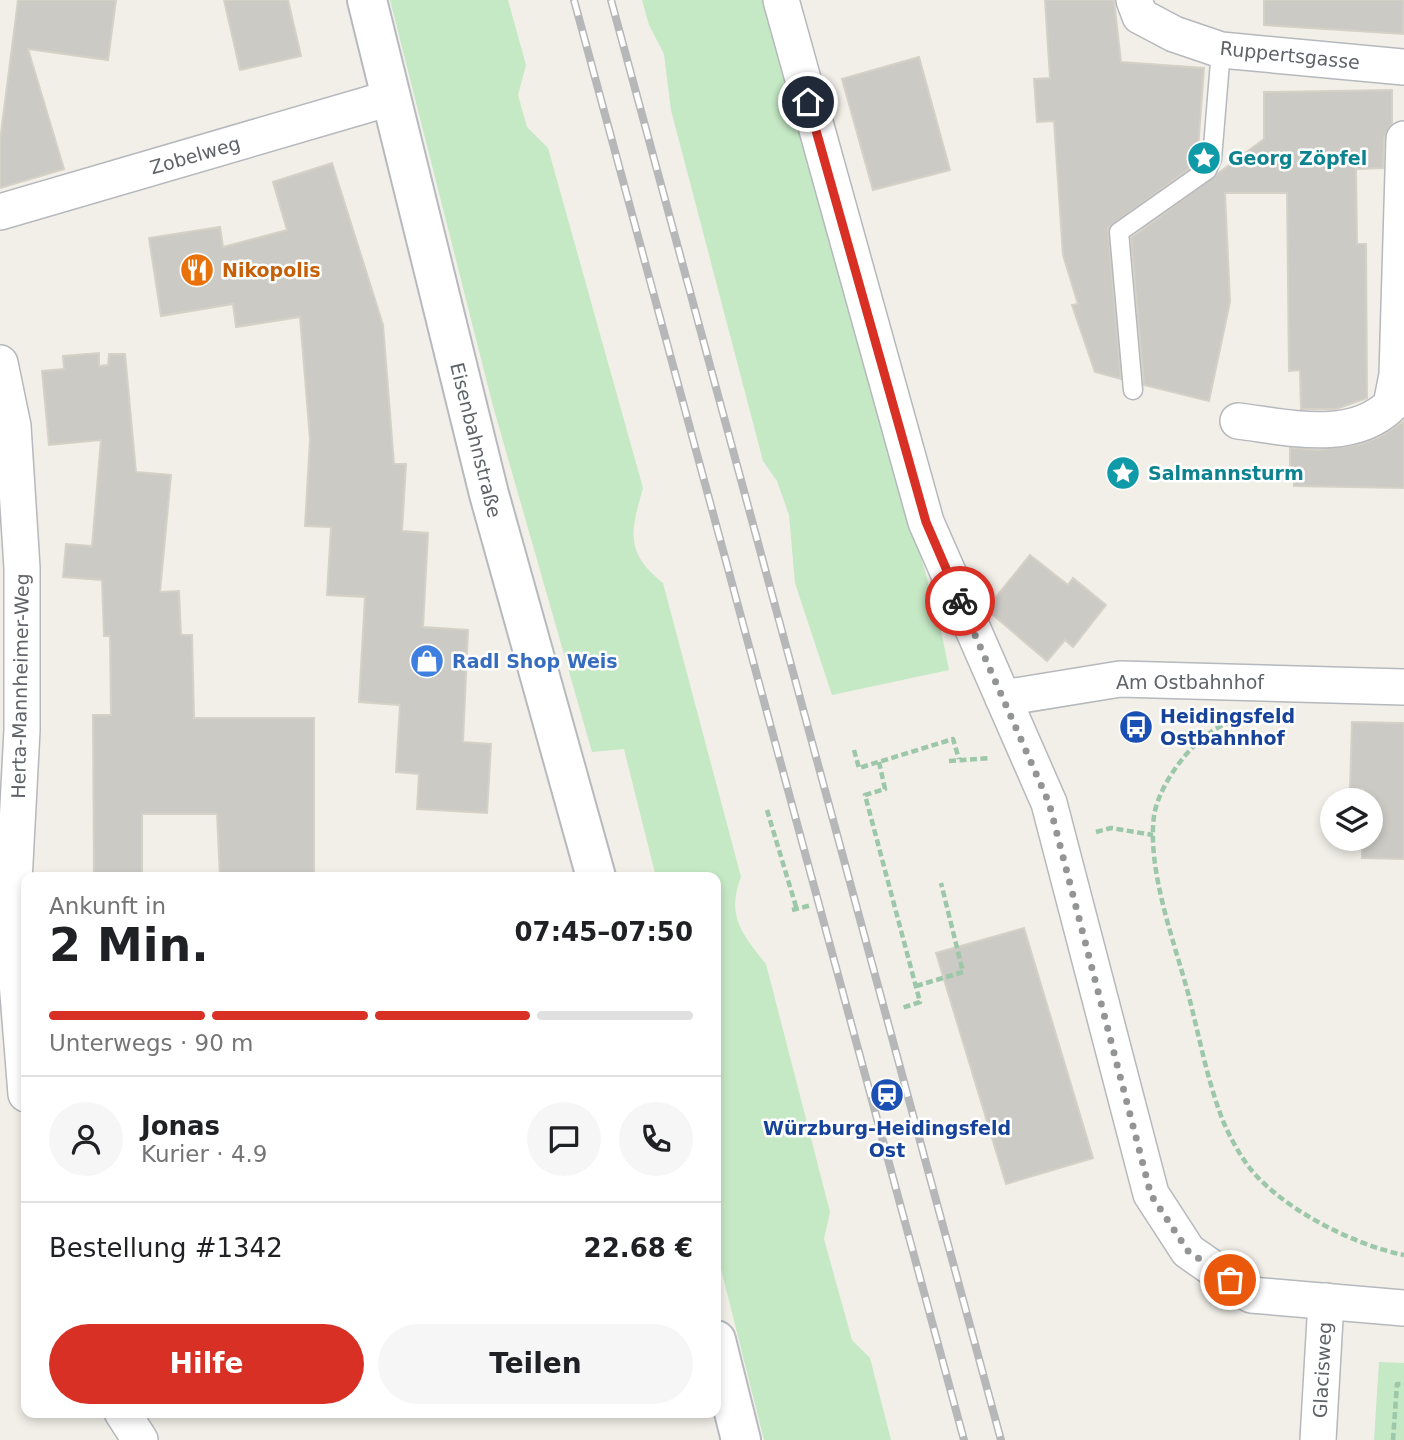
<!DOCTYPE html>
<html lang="de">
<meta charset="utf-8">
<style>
body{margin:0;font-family:"DejaVu Sans",sans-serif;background:#f6f6f6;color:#202124;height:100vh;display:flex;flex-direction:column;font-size:26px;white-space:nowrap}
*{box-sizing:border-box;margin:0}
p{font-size:23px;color:#757577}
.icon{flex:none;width:38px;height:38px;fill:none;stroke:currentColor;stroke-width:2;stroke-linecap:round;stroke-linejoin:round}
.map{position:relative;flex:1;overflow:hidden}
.side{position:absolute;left:21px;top:872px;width:700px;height:546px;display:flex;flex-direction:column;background:#fff;border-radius:14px;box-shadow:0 4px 10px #0003}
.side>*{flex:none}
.buttons{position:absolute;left:1320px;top:788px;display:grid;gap:14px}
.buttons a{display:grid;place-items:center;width:63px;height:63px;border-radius:50%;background:#fff;box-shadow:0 4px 10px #0003;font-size:35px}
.pin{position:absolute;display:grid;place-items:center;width:60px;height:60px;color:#fff;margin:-30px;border:4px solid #fff;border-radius:50%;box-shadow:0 2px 7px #0007}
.courier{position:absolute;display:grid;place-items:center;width:70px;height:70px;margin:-35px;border:5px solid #d93025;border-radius:50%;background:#fff;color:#222;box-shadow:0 2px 9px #0007}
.overview em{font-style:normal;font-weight:700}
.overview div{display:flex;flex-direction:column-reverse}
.overview{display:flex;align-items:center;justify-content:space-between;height:119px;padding:0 28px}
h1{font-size:46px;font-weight:700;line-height:52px}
.bar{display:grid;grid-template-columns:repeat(4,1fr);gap:10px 7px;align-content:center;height:84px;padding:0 28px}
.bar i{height:9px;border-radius:5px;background:#e0e0e0}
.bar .current{background:#d93025}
.bar p{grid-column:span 4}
.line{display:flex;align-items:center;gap:18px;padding:0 28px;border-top:2px solid #e0e0e0}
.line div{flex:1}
.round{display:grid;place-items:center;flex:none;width:74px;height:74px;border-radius:37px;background:#f6f6f6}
.action{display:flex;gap:14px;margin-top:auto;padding:14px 28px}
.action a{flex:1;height:80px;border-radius:42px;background:#d93025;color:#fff;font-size:28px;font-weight:700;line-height:80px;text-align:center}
.action a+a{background:#f6f6f6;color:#202124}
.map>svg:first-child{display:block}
.green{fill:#c5e8c5}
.building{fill:#cccac5;stroke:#d6d1c6;stroke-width:2}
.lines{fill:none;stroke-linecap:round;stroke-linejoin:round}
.lane-casing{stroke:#b5b8bc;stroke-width:21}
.street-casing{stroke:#b5b8bc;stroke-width:38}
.secondary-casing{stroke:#b6babf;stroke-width:42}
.path{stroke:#9cc7a9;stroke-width:4.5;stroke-dasharray:7 3.5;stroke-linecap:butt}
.lane{stroke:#fff;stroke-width:18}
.street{stroke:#fff;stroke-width:35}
.secondary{stroke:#fff;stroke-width:38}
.rail-casing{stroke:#b6b7b8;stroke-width:8}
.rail{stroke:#fff;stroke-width:5;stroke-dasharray:16;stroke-linecap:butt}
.done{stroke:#929495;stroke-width:7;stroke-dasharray:0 12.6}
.route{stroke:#d93025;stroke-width:9}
.labels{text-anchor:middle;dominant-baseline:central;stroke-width:5;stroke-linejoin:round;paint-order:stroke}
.street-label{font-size:19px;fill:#5f6368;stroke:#fff}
.culture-label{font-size:19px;font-weight:bold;fill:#0d838f;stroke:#fff;text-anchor:start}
.food-label{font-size:19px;font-weight:bold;fill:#c56008;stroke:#fff;text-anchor:start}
.shop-label{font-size:19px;font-weight:bold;fill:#366cbe;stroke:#fff;text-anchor:start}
.transit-label{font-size:19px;font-weight:bold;fill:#164399;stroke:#fff;text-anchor:start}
</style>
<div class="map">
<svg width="1404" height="1440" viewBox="0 0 1404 1440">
<rect width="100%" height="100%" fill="#f1efe8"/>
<g class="green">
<path d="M 390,0 L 508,0 L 526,65 L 518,95 L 527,127 L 548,148 L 643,488 C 631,531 624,552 663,583 L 741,877 C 726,916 742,934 766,964 L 830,1212 L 824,1239 L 852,1340 L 870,1358 L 891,1440 L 764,1440 L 716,1249 L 716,877 L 656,877 L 624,749 L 592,752 L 493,406 Z"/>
<path d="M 642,0 L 781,0 L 765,4 L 939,621 L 949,670 L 832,695 L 795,583 L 789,515 L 777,481 L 763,461 L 671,110 L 664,54 L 649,25 Z"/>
<path d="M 1379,1362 L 1404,1363 L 1404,1440 L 1374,1440 Z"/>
</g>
<g class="building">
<path d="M 18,0 L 116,0 L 108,60 L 28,49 L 64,169 L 0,188 L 0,141 Z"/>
<path d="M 224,0 L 288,0 L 301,56 L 240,70 Z"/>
<path d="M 1045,0 L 1114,0 L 1121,62 L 1204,68 L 1197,163 L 1108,228 L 1121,379 L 1095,372 L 1072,305 L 1078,304 L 1063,255 L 1054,121 L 1037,122 L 1034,79 L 1050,78 Z"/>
<path d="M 1264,0 L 1404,0 L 1403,34 L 1264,25 Z"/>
<path d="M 919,57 L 950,170 L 873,190 L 842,79 Z"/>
<path d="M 1392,90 L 1392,123 L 1384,138 L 1383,168 L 1356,169 L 1357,244 L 1366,244 L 1367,398 L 1336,409 L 1301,409 L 1300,370 L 1289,371 L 1287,193 L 1225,193 L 1230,302 L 1209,401 L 1144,385 L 1131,238 L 1264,139 L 1264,92 Z"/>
<path d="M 332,163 L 383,325 L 394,464 L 406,464 L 402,531 L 428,533 L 423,627 L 468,630 L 463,742 L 491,744 L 487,813 L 417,809 L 419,774 L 396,772 L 400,705 L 359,702 L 365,597 L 327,595 L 331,527 L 305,526 L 310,439 L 300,317 L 236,327 L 233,304 L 161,316 L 149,238 L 220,227 L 223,247 L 287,230 L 273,182 Z"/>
<path d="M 99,353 L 99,366 L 108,365 L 109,354 L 125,354 L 136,472 L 171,475 L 160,592 L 179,591 L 181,635 L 192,635 L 194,718 L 314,718 L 314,877 L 220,877 L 217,814 L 142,814 L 142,877 L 94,877 L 93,715 L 111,715 L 110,636 L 104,636 L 102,580 L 63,577 L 66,544 L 92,546 L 101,440 L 49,445 L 42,371 L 64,369 L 63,356 Z"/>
<path d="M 1404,421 L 1404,488 L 1294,486 L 1294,480 L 1290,480 L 1290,448 L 1319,450 L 1361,444 L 1383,435 Z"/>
<path d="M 1030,555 L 1068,585 L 1073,578 L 1106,605 L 1073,647 L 1065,640 L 1047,661 L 986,609 Z"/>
<path d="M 1352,722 L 1404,723 L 1404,859 L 1362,858 L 1362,838 L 1370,838 L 1370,800 L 1363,800 L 1363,789 L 1350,789 Z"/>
<path d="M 1024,928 L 1093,1158 L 1006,1184 L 936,953 Z"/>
</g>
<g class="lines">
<g class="lane-casing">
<path id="lane" d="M 1133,390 L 1119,232 L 1207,170 L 1212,159 L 1221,50"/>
</g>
<g class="street-casing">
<g id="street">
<path d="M 781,0 L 926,522 L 1049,803 L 1151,1194 L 1188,1251 L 1251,1295 L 1404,1308"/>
<path d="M 1134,0 L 1140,16 L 1174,34 L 1221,50 L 1404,67"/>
<path d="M 0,212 L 390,98"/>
<path d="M 0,363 L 13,426 L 22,568 L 22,730 L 12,919 L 26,1094"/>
<path d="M 1238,421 C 1288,427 1351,444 1391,405 L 1397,375 L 1404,139"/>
<path d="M 1003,698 L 1120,679 L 1404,687"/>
<path d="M 122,1412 L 140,1440"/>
<path d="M 1318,1440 L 1326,1301"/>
</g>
</g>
<g class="secondary-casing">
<g id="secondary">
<path d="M 367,0 L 489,494 L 596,877"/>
<path d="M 716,1340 L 741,1440"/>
</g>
</g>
<g class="path">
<path d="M 1232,722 C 1198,730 1159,782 1154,816 C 1147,870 1174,941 1188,993 C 1199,1035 1207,1080 1223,1121 C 1229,1135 1237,1150 1246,1163 C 1276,1206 1353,1245 1404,1255"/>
<path d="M 854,750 L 859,768 L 953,739 L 959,759"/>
<path d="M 949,761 L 990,758"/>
<path d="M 879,762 L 885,789 L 865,795 L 920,1002 L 902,1008"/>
<path d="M 767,810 L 797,910"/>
<path d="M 1096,832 L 1111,828 L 1153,835"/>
<path d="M 792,910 L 812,905"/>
<path d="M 916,986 L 963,972 L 941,883"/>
<path d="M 1393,1440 L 1397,1384 L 1404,1384"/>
</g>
<use href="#lane" class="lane"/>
<use href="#street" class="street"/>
<use href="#secondary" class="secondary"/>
<g class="rail-casing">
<g id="rail">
<path d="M 574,0 L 964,1440"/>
<path d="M 611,0 L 1001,1440"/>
</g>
</g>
<use href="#rail" class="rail"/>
</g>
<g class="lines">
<path class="done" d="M 960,601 L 1049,803 L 1151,1195 L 1188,1251 L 1230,1280"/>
<path class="route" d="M 808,102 L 926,522 L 960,601"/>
</g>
<defs>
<g id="sight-disc" transform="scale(1.75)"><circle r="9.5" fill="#0f9aa8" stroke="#fff"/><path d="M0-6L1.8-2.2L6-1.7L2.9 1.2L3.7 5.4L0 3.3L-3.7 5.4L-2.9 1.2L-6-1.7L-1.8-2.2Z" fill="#fff"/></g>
<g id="restaurant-disc" transform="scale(1.75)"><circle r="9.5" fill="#e8710a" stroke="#fff"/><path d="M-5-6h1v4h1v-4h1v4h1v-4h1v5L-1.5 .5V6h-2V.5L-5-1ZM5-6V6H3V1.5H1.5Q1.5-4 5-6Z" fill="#fff"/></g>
<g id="shop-disc" transform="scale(1.75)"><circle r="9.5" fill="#3f7fe0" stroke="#fff"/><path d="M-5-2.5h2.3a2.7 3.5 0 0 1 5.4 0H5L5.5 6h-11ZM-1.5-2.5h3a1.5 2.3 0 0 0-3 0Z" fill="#fff"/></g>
<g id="bus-disc" transform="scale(1.75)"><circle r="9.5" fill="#1a4fb4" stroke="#fff"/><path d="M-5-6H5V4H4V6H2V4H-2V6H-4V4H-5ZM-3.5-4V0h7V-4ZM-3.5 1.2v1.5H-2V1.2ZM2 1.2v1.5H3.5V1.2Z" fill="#fff"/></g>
<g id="station-disc" transform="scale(1.75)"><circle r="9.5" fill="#1a4fb4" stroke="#fff"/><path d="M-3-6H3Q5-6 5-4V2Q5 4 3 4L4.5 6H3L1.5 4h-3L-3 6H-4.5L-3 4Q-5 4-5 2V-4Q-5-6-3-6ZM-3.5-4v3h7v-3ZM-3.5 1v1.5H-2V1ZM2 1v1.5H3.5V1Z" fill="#fff"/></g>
</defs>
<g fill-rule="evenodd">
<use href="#sight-disc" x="1204" y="158"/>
<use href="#restaurant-disc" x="197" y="270"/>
<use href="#sight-disc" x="1123" y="473"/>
<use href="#shop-disc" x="427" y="661"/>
<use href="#bus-disc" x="1136" y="727"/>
<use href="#station-disc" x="887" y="1095"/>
</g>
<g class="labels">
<g class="street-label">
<text transform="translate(1290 55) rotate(6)">Ruppertsgasse</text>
<text transform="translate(195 155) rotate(-16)">Zobelweg</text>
<text transform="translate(476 440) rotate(76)">Eisenbahnstraße</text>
<text x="1190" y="682">Am Ostbahnhof</text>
<text transform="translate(20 686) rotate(-89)">Herta-Mannheimer-Weg</text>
<text transform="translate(1322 1370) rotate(-87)">Glacisweg</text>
</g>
<g class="culture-label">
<text x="1228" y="158">Georg Zöpfel</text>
<text x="1148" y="473">Salmannsturm</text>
</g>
<g class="food-label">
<text x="222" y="270">Nikopolis</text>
</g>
<g class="shop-label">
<text x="452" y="661">Radl Shop Weis</text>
</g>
<g class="transit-label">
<text x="1160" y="716">Heidingsfeld<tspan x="1160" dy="22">Ostbahnhof</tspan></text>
<text x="887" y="1128" text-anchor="middle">Würzburg-Heidingsfeld<tspan x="887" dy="22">Ost</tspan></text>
</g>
</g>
</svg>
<div class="buttons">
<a><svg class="icon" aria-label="layers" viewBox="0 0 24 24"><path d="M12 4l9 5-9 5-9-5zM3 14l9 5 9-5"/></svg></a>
</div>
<div class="pin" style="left:1230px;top:1280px;background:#ea580c"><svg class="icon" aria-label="bag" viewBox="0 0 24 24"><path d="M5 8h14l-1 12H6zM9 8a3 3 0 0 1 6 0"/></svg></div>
<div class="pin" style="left:808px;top:102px;background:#1f2937"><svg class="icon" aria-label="home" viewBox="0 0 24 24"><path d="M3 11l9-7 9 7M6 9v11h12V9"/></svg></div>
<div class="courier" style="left:960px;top:601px"><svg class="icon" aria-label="bike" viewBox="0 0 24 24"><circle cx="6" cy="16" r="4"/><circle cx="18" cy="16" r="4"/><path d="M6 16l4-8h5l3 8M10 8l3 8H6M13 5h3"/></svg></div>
<section class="side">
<div class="overview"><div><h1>2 Min.</h1><p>Ankunft in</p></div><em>07:45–07:50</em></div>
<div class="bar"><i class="current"></i><i class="current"></i><i class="current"></i><i></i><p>Unterwegs · 90 m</p></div>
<div class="line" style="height:126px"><a class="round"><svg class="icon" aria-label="person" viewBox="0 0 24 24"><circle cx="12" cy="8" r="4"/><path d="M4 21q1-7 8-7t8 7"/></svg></a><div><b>Jonas</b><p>Kurier · 4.9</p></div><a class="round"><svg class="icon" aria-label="chat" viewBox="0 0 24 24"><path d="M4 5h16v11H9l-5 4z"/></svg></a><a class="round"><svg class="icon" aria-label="phone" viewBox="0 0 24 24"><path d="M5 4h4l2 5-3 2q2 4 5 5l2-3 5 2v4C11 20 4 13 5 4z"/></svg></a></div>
<div class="line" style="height:91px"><div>Bestellung #1342</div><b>22.68 €</b></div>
<div class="action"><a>Hilfe</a><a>Teilen</a></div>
</section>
</div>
